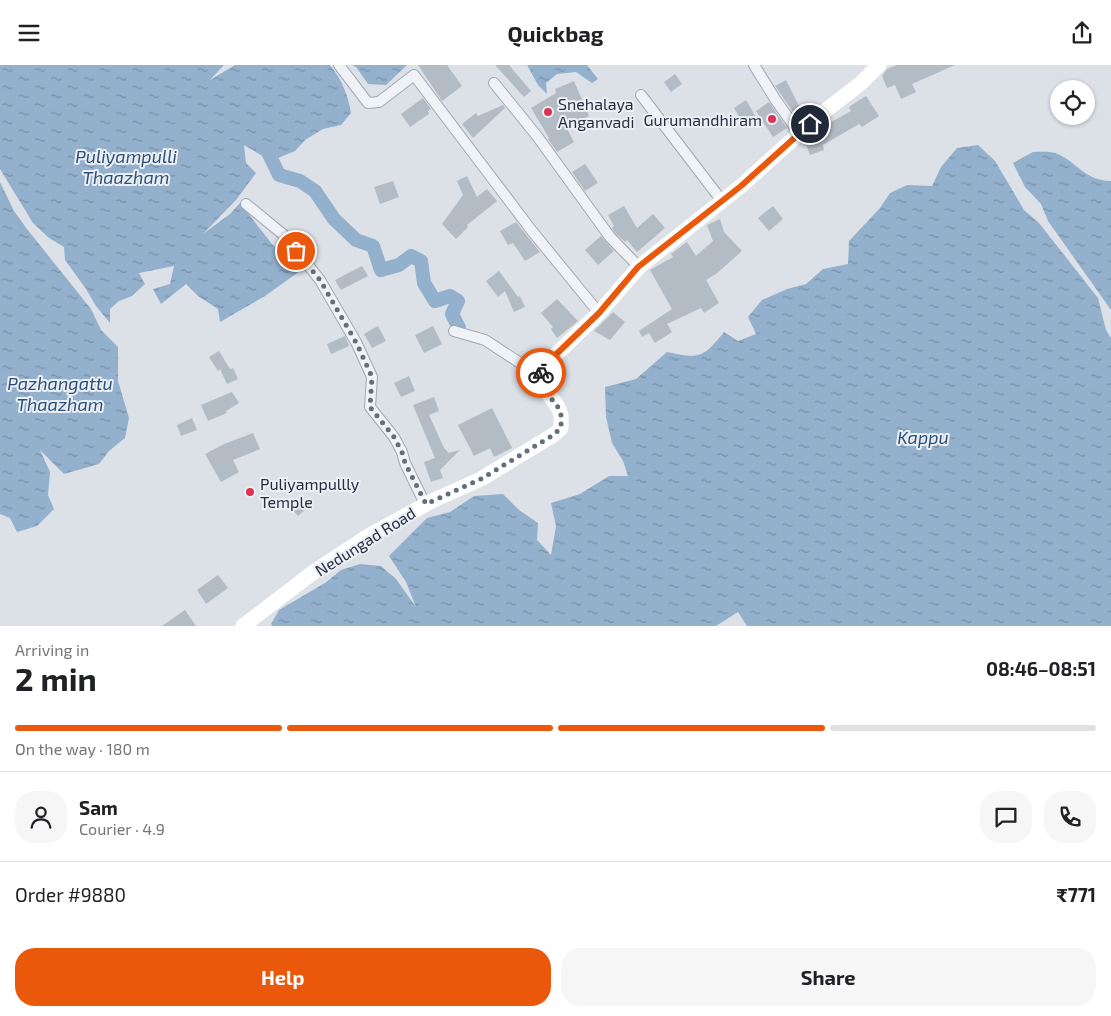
<!DOCTYPE html>
<meta charset="utf-8">
<style>
body{margin:0;font-family:"Exo 2",sans-serif;background:#f6f6f6;color:#202124;height:100vh;display:flex;flex-direction:column;font-size:19px;white-space:nowrap}
*{box-sizing:border-box;margin:0}
p{font-size:16px;color:#757577}
.icon{flex:none;width:28px;height:28px;fill:none;stroke:currentColor;stroke-width:2;stroke-linecap:round;stroke-linejoin:round}
.map{position:relative;height:561px;overflow:hidden}
.sheet{display:flex;flex-direction:column;background:#fff;flex:1}
.sheet>*{flex:none}
.fabs{position:absolute;left:1050px;top:15px;display:grid;gap:10px}
.fabs a{display:grid;place-items:center;width:45px;height:45px;border-radius:50%;background:#fff;box-shadow:0 1px 4px #0004;font-size:25px}
.pin{position:absolute;display:grid;place-items:center;width:42px;height:42px;color:#fff;margin:-21px;border:2px solid #fff;border-radius:50%;box-shadow:0 1px 5px #0007}
.courier{position:absolute;display:grid;place-items:center;width:50px;height:50px;margin:-25px;border:4px solid #ea580c;border-radius:50%;background:#fff;color:#222;box-shadow:0 1px 6px #0007}
.summary em{font-style:normal;font-weight:700}
.summary div{display:flex;flex-direction:column-reverse}
.summary{display:flex;align-items:center;justify-content:space-between;height:85px;padding:0 15px}
h1{font-size:32px;font-weight:700;line-height:38px}
.bar{display:grid;grid-template-columns:repeat(4,1fr);gap:8px 5px;align-content:center;height:60px;padding:0 15px}
.bar i{height:6px;border-radius:4px;background:#e0e0e0}
.bar .on{background:#ea580c}
.bar p{grid-column:span 4}
.line{display:flex;align-items:center;gap:12px;padding:0 15px;border-top:1px solid #e0e0e0}
.line div{flex:1}
.round{display:grid;place-items:center;flex:none;width:52px;height:52px;border-radius:20px;background:#f6f6f6}
.cta{display:flex;gap:10px;margin-top:auto;padding:10px 15px}
.cta a{flex:1;height:58px;border-radius:20px;background:#ea580c;color:#fff;font-size:20px;font-weight:700;line-height:58px;text-align:center}
.cta a+a{background:#f6f6f6;color:#202124}
header{display:flex;justify-content:space-between;align-items:center;height:65px;padding:0 15px;background:#fff;font-size:22px;font-weight:700}
.map>svg:first-child{display:block}
.water{fill:url(#water-ripples)}
.lines{fill:none;stroke-linecap:round;stroke-linejoin:round}
.canal{stroke:#93b1cc;stroke-width:14}
.building{fill:#b3bbc5}
.street-casing{stroke:#a1a8b2;stroke-width:12}
.street{stroke:#eff2f6;stroke-width:10}
.secondary{stroke:#fff;stroke-width:15}
.done{stroke:#646d7b;stroke-width:5;stroke-dasharray:0 9}
.route{stroke:#ea580c;stroke-width:6}
.poi-dot{fill:#dc3353;stroke:#ecf0f6;stroke-width:2}
.labels{text-anchor:middle;dominant-baseline:central;stroke-width:4;stroke-linejoin:round;paint-order:stroke}
.poi-label{font-size:16px;fill:#242f40;stroke:#ecf0f6;text-anchor:start}
.street-label{font-size:16px;fill:#242f40;stroke:#ecf0f6}
.water-label{font-size:18px;font-style:italic;fill:#2b5078;stroke:#ecf0f6}
</style>
<header><svg class="icon" aria-label="menu" viewBox="0 0 24 24"><path d="M4 6h16M4 12h16M4 18h16"/></svg>Quickbag<svg class="icon" aria-label="share" viewBox="0 0 24 24"><path d="M12 15V3M7 8l5-5 5 5M5 13v7h14v-7"/></svg></header>
<div class="map">
<svg width="1111" height="561" viewBox="0 0 1111 561">
<defs>
<pattern id="water-ripples" width="26" height="14" patternUnits="userSpaceOnUse" patternTransform="scale(1.25)"><rect width="26" height="14" fill="#93b1cc"/><path d="M2 4q2-2 4 0t4 0M15 11q2-2 4 0t4 0" fill="none" stroke="#7890a7"/></pattern>
</defs>
<rect width="100%" height="100%" fill="#dce1e8"/>
<g class="water">
<path d="M 0,0 L 224,0 L 210,15 L 235,0 L 330,0 C 342,15 348,30 351,48 L 341,60 L 323,64 L 305,75 L 295,86 L 271,96 L 244,80 L 246,98 L 256,108 L 236,135 L 203,169 L 230,149 L 240,138 L 272,179 L 285,190 L 300,206 L 265,231 L 220,257 L 218,244 L 198,231 L 186,219 L 161,239 L 153,224 L 170,219 L 174,201 L 139,208 L 145,219 L 132,231 L 119,236 L 110,244 L 110,258 L 96,241 L 86,224 L 65,195 L 64,182 L 49,173 L 33,158 L 0,104 Z"/>
<path d="M 352,0 L 407,0 L 386,20 L 368,19 L 356,2 Z"/>
<path d="M 527,0 L 587,0 L 598,14 L 592,18 L 576,7 L 557,9 L 546,18 L 547,29 L 538,20 Z"/>
<path d="M 978,80 L 995,96 L 1024,145 L 1039,158 L 1098,233 L 1106,265 L 1111,273 L 1111,561 L 747,561 L 738,547 L 716,561 L 272,561 L 271,559 L 279,545 L 325,518 L 341,505 L 360,499 L 381,501 L 396,514 L 416,542 L 406,517 L 389,491 L 427,453 L 450,447 L 474,431 L 503,429 L 519,445 L 538,458 L 537,475 L 551,490 L 556,461 L 551,438 L 580,429 L 609,411 L 628,411 L 623,396 L 612,378 L 606,352 L 605,322 L 636,314 L 667,287 C 700,294 703,293 724,267 L 738,276 L 756,269 L 748,252 L 762,235 L 787,224 L 806,219 L 823,204 L 848,199 L 849,176 L 880,143 L 890,128 L 907,120 L 932,121 L 941,102 L 957,83 Z"/>
<path d="M 1033,87 C 1041,87 1051,86 1058,89 C 1079,99 1084,115 1111,116 L 1111,245 L 1048,156 L 1041,139 L 1025,122 L 1013,98 Z"/>
<path d="M 0,117 L 14,146 L 27,164 L 91,244 L 101,265 L 118,282 L 118,316 L 129,353 L 125,373 L 109,386 L 99,399 L 64,409 L 40,385 L 50,407 L 48,430 L 54,444 L 37,461 L 17,467 L 10,453 L 0,449 Z"/>
</g>
<g class="lines">
<path class="canal" d="M 266,83 L 279,110 L 300,116 L 315,126 L 334,154 L 356,175 L 373,181 L 381,205 L 399,200 L 411,191 L 421,196 L 424,218 L 435,236 L 450,231 L 458,236 L 452,249 L 459,263"/>
</g>
<g class="building">
<path d="M 418,0 L 447,0 L 462,21 L 442,36 Z"/>
<path d="M 495,0 L 509,0 L 531,26 L 524,32 Z"/>
<path d="M 897,0 L 955,0 L 912,19 L 916,27 L 901,34 L 895,20 L 887,23 L 882,11 L 887,4 Z"/>
<path d="M 675,9 L 682,19 L 671,27 L 664,17 Z"/>
<path d="M 786,15 L 800,43 L 793,47 L 775,21 Z"/>
<path d="M 574,16 L 589,51 L 566,62 L 574,77 L 557,87 L 548,74 L 549,73 L 531,43 L 556,28 L 555,24 Z"/>
<path d="M 866,31 L 879,51 L 862,62 L 859,59 L 823,80 L 824,85 L 810,90 L 805,76 L 824,61 L 851,46 L 849,43 L 850,41 Z"/>
<path d="M 423,33 L 431,44 L 428,46 L 429,49 L 410,62 L 401,49 Z"/>
<path d="M 746,35 L 757,54 L 744,60 L 734,43 Z"/>
<path d="M 769,37 L 787,63 L 773,72 L 756,46 Z"/>
<path d="M 503,40 L 505,43 L 473,73 L 462,59 L 476,48 L 478,51 Z"/>
<path d="M 585,99 L 598,118 L 585,126 L 572,107 Z"/>
<path d="M 467,111 L 477,132 L 487,124 L 497,136 L 467,160 L 468,162 L 456,174 L 442,159 L 463,130 L 457,116 Z"/>
<path d="M 393,116 L 399,132 L 380,139 L 374,122 Z"/>
<path d="M 624,141 L 637,163 L 653,149 L 665,163 L 637,187 L 627,175 L 625,177 L 615,168 L 612,163 L 614,161 L 608,150 Z"/>
<path d="M 773,141 L 783,154 L 769,166 L 758,153 Z"/>
<path d="M 720,154 L 724,167 L 742,186 L 716,209 L 706,215 L 719,238 L 704,248 L 701,243 L 667,259 L 672,267 L 655,278 L 649,268 L 642,272 L 639,266 L 672,244 L 650,205 L 673,192 L 671,189 L 687,177 L 696,191 L 713,176 L 707,160 Z"/>
<path d="M 516,157 L 540,187 L 525,196 L 513,178 L 508,180 L 500,166 Z"/>
<path d="M 601,171 L 614,186 L 598,200 L 585,185 Z"/>
<path d="M 362,201 L 368,211 L 341,225 L 335,215 Z"/>
<path d="M 499,206 L 518,232 L 520,231 L 525,242 L 514,247 L 505,226 L 498,232 L 486,216 Z"/>
<path d="M 557,234 L 578,256 L 557,273 L 551,264 L 553,262 L 541,248 Z"/>
<path d="M 613,247 L 625,257 L 610,275 L 594,266 Z"/>
<path d="M 378,261 L 386,276 L 372,283 L 364,269 Z"/>
<path d="M 433,261 L 442,279 L 424,288 L 415,270 Z"/>
<path d="M 345,271 L 349,281 L 331,289 L 327,279 Z"/>
<path d="M 219,286 L 230,304 L 233,303 L 238,314 L 227,319 L 220,304 L 218,306 L 209,292 Z"/>
<path d="M 409,311 L 415,326 L 401,332 L 394,318 Z"/>
<path d="M 232,327 L 239,338 L 226,346 L 227,348 L 208,356 L 201,340 Z"/>
<path d="M 434,332 L 439,346 L 429,350 L 444,383 L 449,388 L 460,385 L 440,405 L 443,413 L 431,417 L 424,397 L 435,393 L 413,340 Z"/>
<path d="M 492,343 L 512,383 L 494,392 L 490,383 L 474,391 L 458,360 Z"/>
<path d="M 192,353 L 197,365 L 181,371 L 177,360 Z"/>
<path d="M 253,368 L 260,384 L 233,395 L 239,407 L 221,417 L 205,389 L 224,379 Z"/>
<path d="M 299,434 L 307,443 L 298,451 L 290,442 Z"/>
<path d="M 218,510 L 228,523 L 206,539 L 197,525 Z"/>
<path d="M 185,545 L 196,561 L 162,561 Z"/>
</g>
<g class="lines">
<g class="street-casing">
<g id="street">
<path d="M 339,0 L 368,38 L 379,37 L 414,10 L 532,166 L 599,248"/>
<path d="M 754,0 L 775,34 L 799,68"/>
<path d="M 494,18 L 537,71 L 610,172 L 639,202"/>
<path d="M 641,30 L 722,136"/>
<path d="M 246,139 L 285,171 L 320,215 L 357,279 L 372,312 L 370,342 L 394,372 L 402,387 L 405,398 L 425,439"/>
<path d="M 454,266 L 485,275 L 540,311"/>
</g>
</g>
<use href="#street" class="street"/>
<path class="secondary" d="M 243,561 L 315,506 L 370,470 L 432,436 L 481,414 L 555,369 L 561,363 C 561,357 562,352 560,347 C 553,328 535,325 543,302 L 599,248 L 639,202 L 741,121 L 821,49 L 860,19 L 879,0"/>
</g>
<g class="lines">
<path class="done" d="M 296,186 L 320,215 L 357,279 L 372,312 L 370,342 L 394,372 L 402,387 L 405,398 L 426,439 L 481,414 L 555,369 L 561,362 C 561,357 562,352 560,346 C 555,334 536,323 541,308"/>
<path class="route" d="M 541,308 L 543,302 L 599,248 L 638,202 L 741,121 L 810,59"/>
</g>
<g class="poi-dot">
<circle cx="548" cy="47" r="5"/>
<circle cx="772" cy="54" r="5"/>
<circle cx="250" cy="427" r="5"/>
</g>
<g class="labels">
<g class="poi-label">
<text x="558" y="38">Snehalaya<tspan x="558" dy="18">Anganvadi</tspan></text>
<text x="762" y="54" text-anchor="end">Gurumandhiram</text>
<text x="260" y="418">Puliyampullly<tspan x="260" dy="18">Temple</tspan></text>
</g>
<g class="street-label">
<text transform="translate(365 476) rotate(-32)">Nedungad Road</text>
</g>
<g class="water-label">
<text x="126" y="91">Puliyampulli<tspan x="126" dy="21">Thaazham</tspan></text>
<text x="60" y="318">Pazhangattu<tspan x="60" dy="21">Thaazham</tspan></text>
<text x="923" y="372">Kappu</text>
</g>
</g>
</svg>
<div class="fabs">
<a><svg class="icon" aria-label="locate" viewBox="0 0 24 24"><circle cx="12" cy="12" r="6"/><path d="M12 2v4M12 18v4M2 12h4M18 12h4"/></svg></a>
</div>
<div class="pin" style="left:296px;top:186px;background:#ea580c"><svg class="icon" aria-label="bag" viewBox="0 0 24 24"><path d="M5 8h14l-1 12H6zM9 8a3 3 0 0 1 6 0"/></svg></div>
<div class="pin" style="left:810px;top:59px;background:#1f2937"><svg class="icon" aria-label="home" viewBox="0 0 24 24"><path d="M3 11l9-7 9 7M6 9v11h12V9"/></svg></div>
<div class="courier" style="left:541px;top:308px"><svg class="icon" aria-label="bike" viewBox="0 0 24 24"><circle cx="6" cy="16" r="4"/><circle cx="18" cy="16" r="4"/><path d="M6 16l4-8h5l3 8M10 8l3 8H6M13 5h3"/></svg></div>
</div>
<section class="sheet">
<div class="summary"><div><h1>2 min</h1><p>Arriving in</p></div><em>08:46–08:51</em></div>
<div class="bar"><i class="on"></i><i class="on"></i><i class="on"></i><i></i><p>On the way · 180 m</p></div>
<div class="line" style="height:90px"><a class="round"><svg class="icon" aria-label="person" viewBox="0 0 24 24"><circle cx="12" cy="8" r="4"/><path d="M4 21q1-7 8-7t8 7"/></svg></a><div><b>Sam</b><p>Courier · 4.9</p></div><a class="round"><svg class="icon" aria-label="chat" viewBox="0 0 24 24"><path d="M4 5h16v11H9l-5 4z"/></svg></a><a class="round"><svg class="icon" aria-label="phone" viewBox="0 0 24 24"><path d="M5 4h4l2 5-3 2q2 4 5 5l2-3 5 2v4C11 20 4 13 5 4z"/></svg></a></div>
<div class="line" style="height:65px"><div>Order #9880</div><b>₹771</b></div>
<div class="cta"><a>Help</a><a>Share</a></div>
</section>
